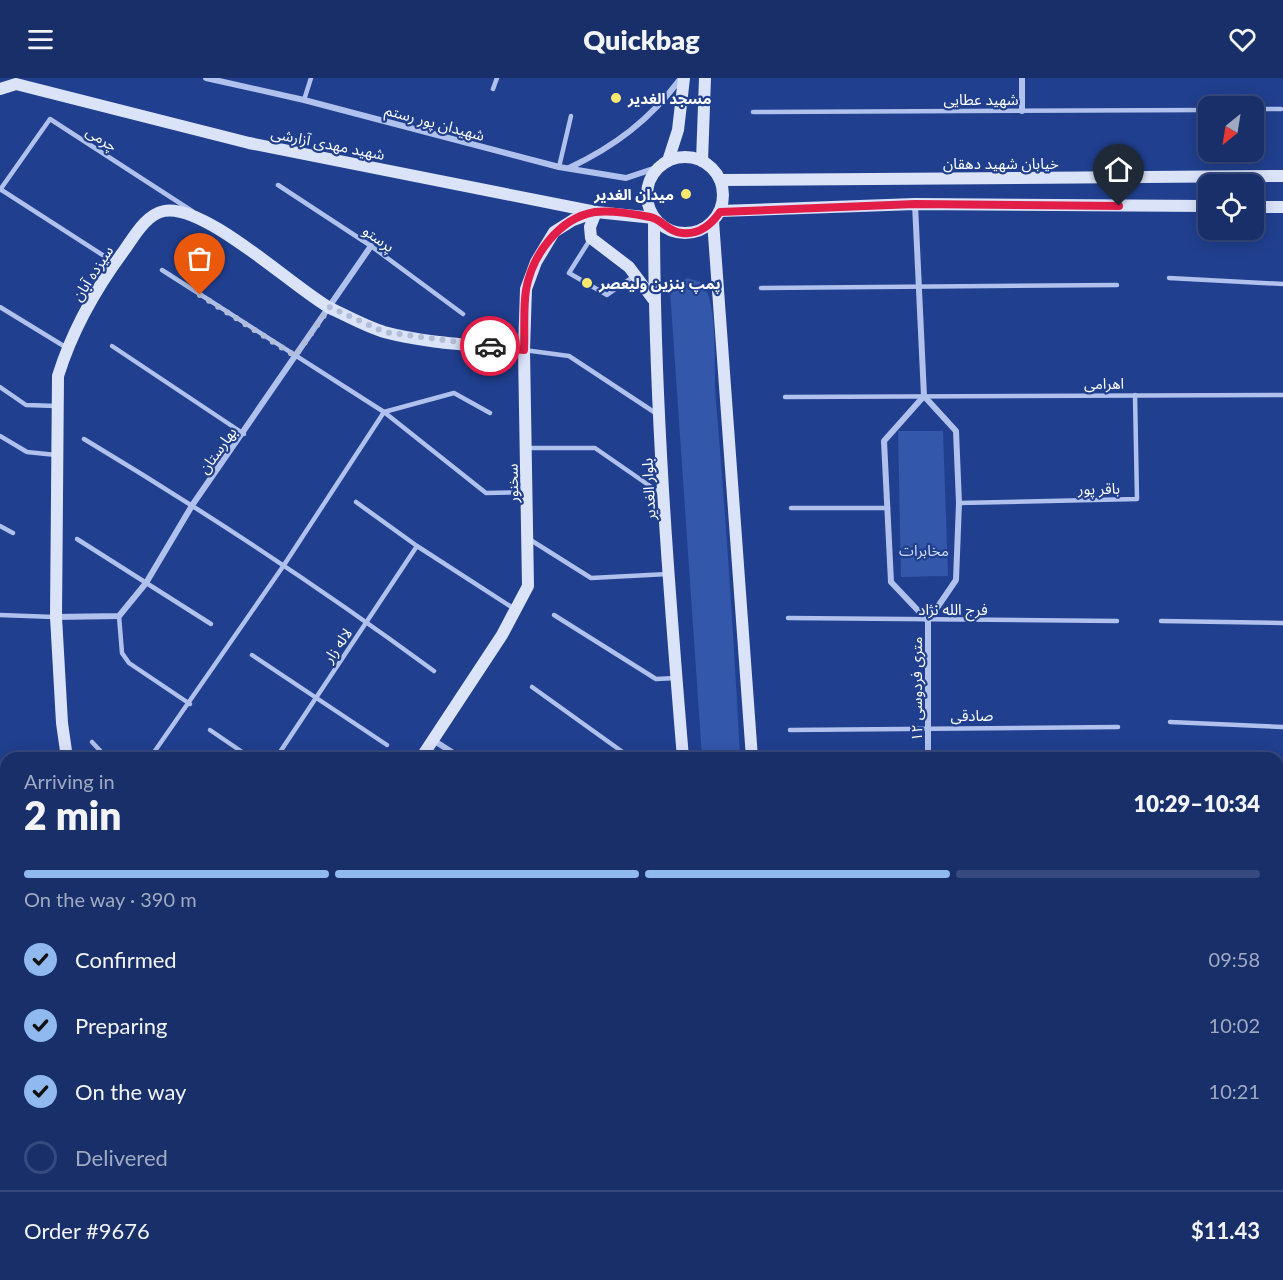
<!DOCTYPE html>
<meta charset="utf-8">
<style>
body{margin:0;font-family:Lato,"Noto Sans Arabic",sans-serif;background:#253b72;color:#f1f3f6;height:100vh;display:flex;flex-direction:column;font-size:22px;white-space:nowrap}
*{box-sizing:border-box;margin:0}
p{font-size:20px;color:#9fa9c1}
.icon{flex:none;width:33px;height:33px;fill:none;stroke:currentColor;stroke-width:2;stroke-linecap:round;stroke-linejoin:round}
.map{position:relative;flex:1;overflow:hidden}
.drawer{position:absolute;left:0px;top:674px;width:1284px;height:530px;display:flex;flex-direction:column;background:#182f6a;border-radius:18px 18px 0 0;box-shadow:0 3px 15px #0003,0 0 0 2px #364a7e}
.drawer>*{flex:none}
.needle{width:39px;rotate:210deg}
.fabs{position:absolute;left:1198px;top:18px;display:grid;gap:12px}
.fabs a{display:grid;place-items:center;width:66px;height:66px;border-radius:12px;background:#182f6a;box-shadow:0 3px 15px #0003,0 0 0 2px #364a7e;font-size:30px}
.pin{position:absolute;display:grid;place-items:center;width:51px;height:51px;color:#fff;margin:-62px -26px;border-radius:50% 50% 50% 0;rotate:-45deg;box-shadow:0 0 6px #0007}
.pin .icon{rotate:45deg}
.courier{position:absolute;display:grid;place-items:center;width:60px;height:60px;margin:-30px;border:4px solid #e11d48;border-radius:50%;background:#fff;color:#222;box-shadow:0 2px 8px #0007}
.summary em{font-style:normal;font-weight:800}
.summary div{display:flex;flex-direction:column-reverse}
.summary{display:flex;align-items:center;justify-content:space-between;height:102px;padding:0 24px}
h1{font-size:39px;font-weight:800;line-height:45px}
.bar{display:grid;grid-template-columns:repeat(4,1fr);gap:9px 6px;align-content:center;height:72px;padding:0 24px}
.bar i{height:8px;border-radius:4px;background:#364a7e}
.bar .current{background:#90b9f0}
.bar p{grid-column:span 4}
.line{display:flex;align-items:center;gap:15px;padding:0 24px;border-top:2px solid #364a7e}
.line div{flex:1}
ol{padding:0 24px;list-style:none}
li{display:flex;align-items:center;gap:18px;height:66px}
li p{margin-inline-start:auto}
li .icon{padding:6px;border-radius:50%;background:#90b9f0;color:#111;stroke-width:4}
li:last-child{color:#9fa9c1}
li i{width:33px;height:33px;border:3px solid #364a7e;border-radius:50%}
header{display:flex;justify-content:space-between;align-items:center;height:78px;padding:0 24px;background:#182f6a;font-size:27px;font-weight:800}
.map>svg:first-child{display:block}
.green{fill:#3357ab}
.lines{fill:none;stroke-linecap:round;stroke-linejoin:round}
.lane{stroke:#afc1ec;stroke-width:4.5}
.street{stroke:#afc1ec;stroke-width:6}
.secondary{stroke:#dbe3f9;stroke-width:12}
.done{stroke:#b1bcd7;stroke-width:6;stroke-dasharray:0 10.8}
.route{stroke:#e11d48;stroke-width:8}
.poi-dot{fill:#fae86f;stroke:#203f8e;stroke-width:2}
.labels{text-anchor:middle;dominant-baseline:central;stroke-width:4.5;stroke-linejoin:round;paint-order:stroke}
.poi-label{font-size:15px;font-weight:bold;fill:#fff;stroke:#203f8e;text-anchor:start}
.street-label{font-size:15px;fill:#fff;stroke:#203f8e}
.park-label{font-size:15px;fill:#d4dff9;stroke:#203f8e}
</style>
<header><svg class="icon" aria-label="menu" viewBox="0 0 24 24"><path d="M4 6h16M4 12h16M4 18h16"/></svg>Quickbag<svg class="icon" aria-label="heart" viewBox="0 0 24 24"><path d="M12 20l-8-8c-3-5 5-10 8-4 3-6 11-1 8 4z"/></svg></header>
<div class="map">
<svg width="1283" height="1202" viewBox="0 0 1283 1202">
<rect width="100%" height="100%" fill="#203f8e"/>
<g class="green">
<path d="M 687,200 L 704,205 C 719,240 713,284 716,323 C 726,442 734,560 740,679 L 702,679 L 670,212 Z"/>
<path d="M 898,353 L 943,353 L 948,498 L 901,499 Z"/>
</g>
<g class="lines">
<g class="lane">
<path d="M 493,11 L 497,0"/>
<path d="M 304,22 L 311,0"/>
<path d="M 1254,31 L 1281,31"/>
<path d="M 753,34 L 1209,32"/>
<path d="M 559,89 L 571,38"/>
<path d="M 278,107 L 371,168 L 463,236"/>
<path d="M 0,111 L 115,185"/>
<path d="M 0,112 L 50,41 L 192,133"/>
<path d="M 591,160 L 569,195 L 607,217 L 634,198"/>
<path d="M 162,192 L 384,334 L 486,415 L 525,414"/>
<path d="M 1169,200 L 1283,206"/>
<path d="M 761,210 L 1117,207"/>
<path d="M 0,229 L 67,270"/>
<path d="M 112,268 L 244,356"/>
<path d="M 524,272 L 569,278 L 657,336"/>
<path d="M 0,309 L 26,327 L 56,328"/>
<path d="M 785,319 L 1283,317"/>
<path d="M 0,358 L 27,374 L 56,377"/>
<path d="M 84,361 C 204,433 321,510 434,593"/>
<path d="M 526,370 L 595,370 L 660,415"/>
<path d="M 356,424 L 417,468 L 513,530"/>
<path d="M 959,425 L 1137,421 L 1135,317"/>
<path d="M 791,430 L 888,430"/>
<path d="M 0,448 L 13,455"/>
<path d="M 77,461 L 211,546"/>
<path d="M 529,461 L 591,500 L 668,496"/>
<path d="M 0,537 L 54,539"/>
<path d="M 554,537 L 656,601 L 676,600"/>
<path d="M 119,538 L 122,575 L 129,585 L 190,626"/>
<path d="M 788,540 L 1117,543"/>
<path d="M 1161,543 L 1283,545"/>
<path d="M 252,577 L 387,667"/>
<path d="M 532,609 L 631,680"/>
<path d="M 1170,644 L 1283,649"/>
<path d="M 210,652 L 251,680"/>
<path d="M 790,652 L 1118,649"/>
<path d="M 92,664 L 107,680"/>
<path d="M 150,680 L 284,487 L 384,334 L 454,315 L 490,335"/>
<path d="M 276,680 L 417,468"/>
<path d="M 0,706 L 6,710"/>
<path d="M 1278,887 L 1283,887"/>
<path d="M 1278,1082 L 1283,1083"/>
<path d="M 1278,1186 L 1283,1188"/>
<path d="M 23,1197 L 31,1202"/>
<path d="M 114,1197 L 121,1202"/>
<path d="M 289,1197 L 297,1202"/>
<path d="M 587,1197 L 595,1202"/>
<path d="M 862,1197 L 868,1202"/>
<path d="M 428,1198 L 434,1202"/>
</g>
<g class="street">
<path d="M 206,0 L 304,22 L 559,89 L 626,100 L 659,89"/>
<path d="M 1022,33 L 1022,0"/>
<path d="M 569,90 C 615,68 650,42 681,0"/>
<path d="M 915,126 L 924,318 L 956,353 L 959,425 L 956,502 L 928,543"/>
<path d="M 924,318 L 884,363 L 891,504 L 928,543"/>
<path d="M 56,539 L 119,538 L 146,505 L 193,426 L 371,168"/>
<path d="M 928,543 L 928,680"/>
<path d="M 433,662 L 461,680"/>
<path d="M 0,1134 L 6,1130"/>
<path d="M 180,1202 L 183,1197"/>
<path d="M 562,1202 L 565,1197"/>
<path d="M 1076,1202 L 1078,1197"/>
</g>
<g class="secondary">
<path d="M 0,11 L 16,6 L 249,65 L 596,134 L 654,140 C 654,320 668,500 683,680"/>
<circle cx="685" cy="117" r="38"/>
<path d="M 668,83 L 678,52 L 684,0"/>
<path d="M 702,83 L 705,0"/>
<path d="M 720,102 L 1283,98"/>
<path d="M 1254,129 L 1283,129"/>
<path d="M 720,133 L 915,126 L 1209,128"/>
<path d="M 596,134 L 590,149 L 591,160 L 629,189 L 653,221"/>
<path d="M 713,143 L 752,680"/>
<path d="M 67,680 L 62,645 L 56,539 L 58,298 C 72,253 95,212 123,174 C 134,159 145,137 164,133 C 204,125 293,209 330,230 C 347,238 367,249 384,254 C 429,266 478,267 524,272"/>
<path d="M 421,680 L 502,557 L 528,508 L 524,272 L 526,211 L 536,184 L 554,154 L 573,142 L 595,134"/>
<path d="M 1278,763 L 1283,763"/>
<path d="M 0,1061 L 6,1062"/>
<path d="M 735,1197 L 735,1202"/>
<path d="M 789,1197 L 792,1202"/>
<path d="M 911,1197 L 929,1202"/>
<path d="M 365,1202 L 368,1197"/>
</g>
</g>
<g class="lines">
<path class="done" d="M 200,217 L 295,278 L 330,229 L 384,254 L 490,268"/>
<path class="route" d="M 490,268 L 524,272 C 525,252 523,231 526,212 C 532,177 559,140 595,134 C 611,132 635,136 650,139 C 662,141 668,154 682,155 C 699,157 711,147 720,134 L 915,126 L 1119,128"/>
</g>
<g class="poi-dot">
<circle cx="616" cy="20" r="6"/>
<circle cx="686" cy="116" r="6"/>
<circle cx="587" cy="205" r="6"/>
</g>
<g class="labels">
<g class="poi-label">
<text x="628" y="20">مسجد الغدیر</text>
<text x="674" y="116" text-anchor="end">میدان الغدیر</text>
<text x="599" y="205">پمپ بنزین ولیعصر</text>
</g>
<g class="street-label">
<text x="981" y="21">شهید عطایی</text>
<text transform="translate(435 44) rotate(15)">شهیدان پور رستم</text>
<text transform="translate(102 60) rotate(33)">چرمی</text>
<text transform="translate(328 65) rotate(11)">شهید مهدی آزارشی</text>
<text x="1001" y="85">خیابان شهید دهقان</text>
<text transform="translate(379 160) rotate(35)">پرستو</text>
<text transform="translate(92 195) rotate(-57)">سیزده آبان</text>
<text x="1104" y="305">اهرامی</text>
<text transform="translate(217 372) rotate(-54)">بهارستان</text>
<text transform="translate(512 405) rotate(-91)">سخنور</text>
<text transform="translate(1099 410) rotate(-1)">باقر پور</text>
<text transform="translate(648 411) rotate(-93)">بلوار الغدیر</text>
<text x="953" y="531">فرج الله نژاد</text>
<text transform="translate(337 567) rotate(-55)">لاله زار</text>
<text transform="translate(916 611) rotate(-90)">۱۲ متری فردوسی</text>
<text x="972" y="637">صادقی</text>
</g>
<g class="park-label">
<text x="924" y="472">مخابرات</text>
</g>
</g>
</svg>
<div class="fabs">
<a><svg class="needle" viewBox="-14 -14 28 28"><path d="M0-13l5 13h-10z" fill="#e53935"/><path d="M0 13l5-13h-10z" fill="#9fa9c1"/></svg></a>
<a><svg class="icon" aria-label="locate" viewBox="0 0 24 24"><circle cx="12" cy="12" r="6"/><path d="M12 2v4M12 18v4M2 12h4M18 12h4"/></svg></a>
</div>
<div class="pin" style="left:200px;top:217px;background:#ea580c"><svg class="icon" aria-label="bag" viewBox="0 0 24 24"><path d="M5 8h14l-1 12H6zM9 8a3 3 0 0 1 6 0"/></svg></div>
<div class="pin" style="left:1119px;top:128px;background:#1f2937"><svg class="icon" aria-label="home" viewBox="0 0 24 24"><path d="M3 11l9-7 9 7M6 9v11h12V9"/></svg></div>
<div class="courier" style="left:490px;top:268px"><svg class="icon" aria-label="car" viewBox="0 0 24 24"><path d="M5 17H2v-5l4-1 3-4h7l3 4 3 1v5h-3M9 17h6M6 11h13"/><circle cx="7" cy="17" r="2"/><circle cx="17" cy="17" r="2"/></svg></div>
<section class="drawer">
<div class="summary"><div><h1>2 min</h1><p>Arriving in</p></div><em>10:29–10:34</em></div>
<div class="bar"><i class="current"></i><i class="current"></i><i class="current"></i><i></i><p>On the way · 390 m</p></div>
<ol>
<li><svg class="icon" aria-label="check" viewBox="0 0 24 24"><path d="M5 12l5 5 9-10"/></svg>Confirmed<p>09:58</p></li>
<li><svg class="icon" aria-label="check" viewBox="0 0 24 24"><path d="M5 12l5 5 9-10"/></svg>Preparing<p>10:02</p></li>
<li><svg class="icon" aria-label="check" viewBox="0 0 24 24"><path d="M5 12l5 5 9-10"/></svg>On the way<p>10:21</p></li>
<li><i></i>Delivered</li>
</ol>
<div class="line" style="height:78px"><div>Order #9676</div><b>$11.43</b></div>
</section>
</div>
